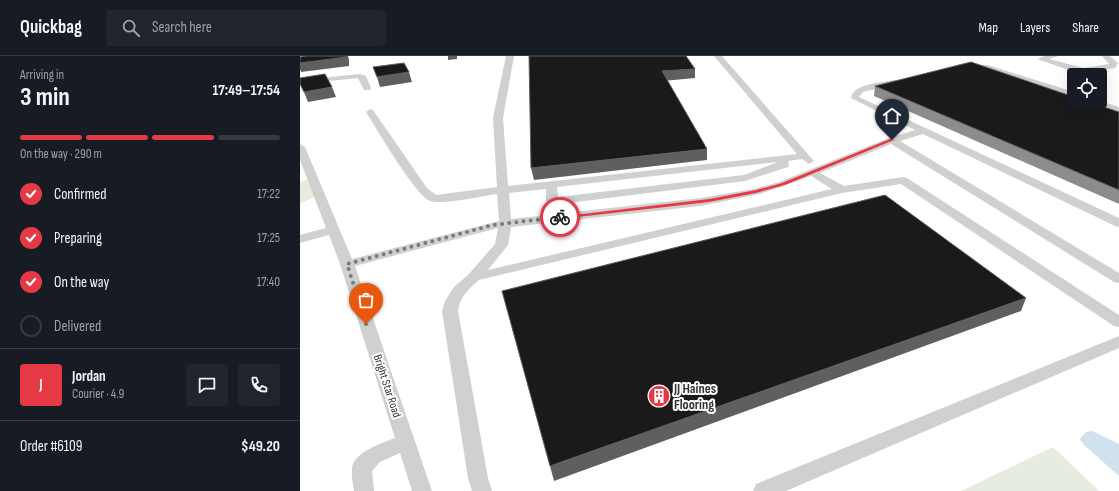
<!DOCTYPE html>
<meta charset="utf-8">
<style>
body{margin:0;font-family:"Sofia Sans Condensed",sans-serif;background:#20242c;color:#f1f3f6;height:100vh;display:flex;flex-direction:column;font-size:15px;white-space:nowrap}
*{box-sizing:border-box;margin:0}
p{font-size:13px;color:#9ea1a6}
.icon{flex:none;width:22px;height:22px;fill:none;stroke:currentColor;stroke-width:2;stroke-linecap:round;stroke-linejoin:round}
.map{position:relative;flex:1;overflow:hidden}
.sheet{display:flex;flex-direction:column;background:#171b24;width:300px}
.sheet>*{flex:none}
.fabs{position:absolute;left:767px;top:12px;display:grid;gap:8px}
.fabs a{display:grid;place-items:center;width:40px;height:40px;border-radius:4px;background:#171b24;box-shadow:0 4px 16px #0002;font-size:20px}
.pin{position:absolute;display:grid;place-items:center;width:34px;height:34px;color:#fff;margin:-41px -17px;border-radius:50% 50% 50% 0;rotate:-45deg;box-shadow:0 0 4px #0007}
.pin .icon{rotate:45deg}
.courier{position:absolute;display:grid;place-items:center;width:40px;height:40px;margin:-20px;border:3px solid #e63946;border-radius:50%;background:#fff;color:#222;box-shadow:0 1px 5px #0007}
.headline em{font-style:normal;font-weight:700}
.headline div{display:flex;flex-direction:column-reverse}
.headline{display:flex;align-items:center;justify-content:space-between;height:68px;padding:0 20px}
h1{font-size:26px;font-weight:700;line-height:30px}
.bar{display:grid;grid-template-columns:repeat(4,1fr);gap:6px 4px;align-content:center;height:48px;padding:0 20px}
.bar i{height:5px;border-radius:3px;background:#363941}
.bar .active{background:#e63946}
.bar p{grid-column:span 4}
.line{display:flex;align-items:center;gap:10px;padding:0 20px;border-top:1px solid #363941}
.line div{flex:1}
.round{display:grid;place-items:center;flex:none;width:42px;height:42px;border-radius:4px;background:#20242c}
ol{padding:0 20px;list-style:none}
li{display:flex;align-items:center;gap:12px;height:44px}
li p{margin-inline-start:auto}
li .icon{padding:4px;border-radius:50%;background:#e63946;color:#fff;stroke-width:4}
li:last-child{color:#9ea1a6}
li i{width:22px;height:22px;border:2px solid #363941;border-radius:50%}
header{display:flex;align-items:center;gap:24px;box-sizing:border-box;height:56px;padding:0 20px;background:#171b24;border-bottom:1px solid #363941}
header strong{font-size:19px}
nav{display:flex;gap:22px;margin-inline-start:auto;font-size:14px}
.search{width:280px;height:36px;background:#20242c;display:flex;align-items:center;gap:10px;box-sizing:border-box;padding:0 14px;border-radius:4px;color:#9ea1a6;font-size:15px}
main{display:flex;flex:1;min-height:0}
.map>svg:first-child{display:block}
.green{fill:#e6ecdf}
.water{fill:#cfe2ee}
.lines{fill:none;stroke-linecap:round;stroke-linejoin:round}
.minor{fill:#d0d0d0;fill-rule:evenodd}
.wall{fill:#8c8c8c}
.shaded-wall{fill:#5f5f5f}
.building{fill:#1a1a1a;stroke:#5f5f5f}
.route{fill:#e63946}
.done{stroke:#7a7a7a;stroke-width:4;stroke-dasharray:0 7.2}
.labels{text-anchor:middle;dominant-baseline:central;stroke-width:4;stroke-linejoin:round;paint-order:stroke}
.street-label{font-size:12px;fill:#333;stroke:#fff}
.near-poi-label{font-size:14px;font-weight:bold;fill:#333;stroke:#fff;text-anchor:start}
</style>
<header>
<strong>Quickbag</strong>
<div class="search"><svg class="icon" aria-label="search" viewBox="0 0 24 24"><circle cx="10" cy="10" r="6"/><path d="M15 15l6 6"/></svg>Search here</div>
<nav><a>Map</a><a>Layers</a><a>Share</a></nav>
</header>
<main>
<section class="sheet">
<div class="headline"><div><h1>3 min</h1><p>Arriving in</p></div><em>17:49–17:54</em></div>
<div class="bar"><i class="active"></i><i class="active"></i><i class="active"></i><i></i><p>On the way · 290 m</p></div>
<ol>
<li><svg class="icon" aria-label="check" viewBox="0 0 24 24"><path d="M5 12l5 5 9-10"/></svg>Confirmed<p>17:22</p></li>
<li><svg class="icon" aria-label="check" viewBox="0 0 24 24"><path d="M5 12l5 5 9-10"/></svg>Preparing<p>17:25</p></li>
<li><svg class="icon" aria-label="check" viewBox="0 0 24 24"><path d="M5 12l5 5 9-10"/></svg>On the way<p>17:40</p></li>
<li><i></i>Delivered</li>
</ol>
<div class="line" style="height:72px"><b class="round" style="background:#e63946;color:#fff">J</b><div><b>Jordan</b><p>Courier · 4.9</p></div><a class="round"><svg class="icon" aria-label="chat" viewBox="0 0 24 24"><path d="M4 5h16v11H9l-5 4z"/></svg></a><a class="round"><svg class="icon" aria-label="phone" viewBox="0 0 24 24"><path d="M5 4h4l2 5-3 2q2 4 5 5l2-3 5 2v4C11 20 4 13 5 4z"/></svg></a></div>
<div class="line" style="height:52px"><div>Order #6109</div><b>$49.20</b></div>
</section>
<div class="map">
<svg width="819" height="435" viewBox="0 0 819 435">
<rect width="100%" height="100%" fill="#fff"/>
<g class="green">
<path d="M 13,122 L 20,138 L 0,148 L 0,126 Z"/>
<path d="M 753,391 L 799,435 L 661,435 Z"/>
</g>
<path class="water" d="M 792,375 L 819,388 L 819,420 L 784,389 L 780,383 L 786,376 Z"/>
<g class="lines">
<g class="minor">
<path d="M 206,0 L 214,0 L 203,62 L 208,130 L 497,98 L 414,0 L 422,0 L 514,105 L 509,108 L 502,103 L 488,105 L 489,109 L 488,111 L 445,125 L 252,149 L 246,145 L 246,133 L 209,137 L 211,163 L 400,142 L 454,133 L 479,126 L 589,82 L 615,74 L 551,42 C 554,27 581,27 594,24 L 597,24 L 597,28 L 563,36 L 559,41 L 819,162 L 819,171 L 815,170 L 623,78 L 600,85 L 819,217 L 819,227 L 814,226 L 591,88 L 520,117 L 544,130 L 603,121 L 607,122 L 819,259 L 819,271 L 814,270 L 601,128 L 542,137 L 179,224 C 168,234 160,240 158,255 L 188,422 L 192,435 L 172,435 L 168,422 L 142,255 L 145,245 L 154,231 L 169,218 L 195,188 L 198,172 L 194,173 L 55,210 L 132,435 L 112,435 L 100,397 L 80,406 L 72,415 L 74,435 L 54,435 C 53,428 51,419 52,412 C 54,396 82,387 95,382 L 40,208 L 29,179 L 0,187 L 0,179 L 26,172 L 0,104 L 0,88 L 5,91 L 52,203 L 199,165 L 197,138 C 183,140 143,149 130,145 C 115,139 77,73 66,56 L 70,53 L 73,54 L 127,132 L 136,139 L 197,131 L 193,62 ZM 478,106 L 444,119 L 258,141 L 257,131 ZM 511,120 L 532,133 L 188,214 L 208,189 L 211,171 L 400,150 L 460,138 Z"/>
<path d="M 745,0 L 758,0 L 749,3 L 784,12 L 809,8 L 802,0 L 810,0 L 818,7 L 815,12 L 784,17 L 766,13 L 737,3 Z"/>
<path d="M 658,8 L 688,9 L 774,36 L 774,42 L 687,13 L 661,12 L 658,12 Z"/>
<path d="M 60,18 L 66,20 L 71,32 L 70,34 L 64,34 L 58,22 L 0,28 L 0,24 Z"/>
<path d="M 788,45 L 800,45 L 819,51 L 819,57 Z"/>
<path d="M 819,280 L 819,292 L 486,435 L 453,435 L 456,428 Z"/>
</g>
</g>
<path class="wall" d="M 575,30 L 819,56 L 819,148 L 574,40 Z"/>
<g class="shaded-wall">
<path d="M 46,0 L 48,0 L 49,4 L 49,10 L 1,16 L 0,13 L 0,7 Z"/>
<path d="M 148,0 L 157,0 L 157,3 L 148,4 Z"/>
<path d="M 395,13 L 395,22 L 363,25 L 362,15 Z"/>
<path d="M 109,16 L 112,26 L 80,31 L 77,21 Z"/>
<path d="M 32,31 L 36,41 L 8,46 L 4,36 Z"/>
<path d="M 407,93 L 407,104 L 234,124 L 231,112 Z"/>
<path d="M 726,242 L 721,255 L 254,425 L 250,410 Z"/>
</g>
<g class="building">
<path d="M 6,0 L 46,0 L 46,1 L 0,7 L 0,1 Z"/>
<path d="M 229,0 L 386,0 L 395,13 L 362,15 L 407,93 L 231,112 Z"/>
<path d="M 671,6 L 774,41 L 774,45 L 786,45 L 819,56 L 819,134 L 575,30 Z"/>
<path d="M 104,7 L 109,16 L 77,21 L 73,11 Z"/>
<path d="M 25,18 L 32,31 L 4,36 L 0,28 L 0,22 Z"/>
<path d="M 585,139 L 726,242 L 250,410 L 202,235 Z"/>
</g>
<path class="route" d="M 590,83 L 594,84 L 485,129 L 456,137 L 409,146 L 260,163 L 257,161 L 409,143 L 456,134 L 482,127 Z"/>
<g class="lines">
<path class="done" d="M 66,268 L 47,208 L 193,169 L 260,161"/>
</g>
<defs>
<g id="building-disc" transform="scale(1.15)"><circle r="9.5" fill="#e63946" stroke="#fff"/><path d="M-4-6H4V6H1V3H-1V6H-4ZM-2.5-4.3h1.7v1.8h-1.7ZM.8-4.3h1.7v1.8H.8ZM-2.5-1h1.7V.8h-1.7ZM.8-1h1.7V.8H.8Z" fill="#fff"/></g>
</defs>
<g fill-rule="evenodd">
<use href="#building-disc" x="359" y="340"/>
</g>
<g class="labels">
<g class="street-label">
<text transform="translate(87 330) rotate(72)">Bright Star Road</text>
</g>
<g class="near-poi-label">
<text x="374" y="332">JJ Haines<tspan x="374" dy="16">Flooring</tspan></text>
</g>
</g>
</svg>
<div class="fabs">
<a><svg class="icon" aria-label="locate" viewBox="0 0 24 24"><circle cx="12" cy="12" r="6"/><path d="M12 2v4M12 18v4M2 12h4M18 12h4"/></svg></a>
</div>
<div class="pin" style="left:66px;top:268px;background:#ea580c"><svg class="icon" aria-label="bag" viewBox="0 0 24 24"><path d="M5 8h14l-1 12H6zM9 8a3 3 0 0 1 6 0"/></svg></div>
<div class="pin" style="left:592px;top:84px;background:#1f2937"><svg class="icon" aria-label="home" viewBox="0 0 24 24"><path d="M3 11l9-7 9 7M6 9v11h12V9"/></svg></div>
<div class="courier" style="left:260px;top:161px"><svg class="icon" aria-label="bike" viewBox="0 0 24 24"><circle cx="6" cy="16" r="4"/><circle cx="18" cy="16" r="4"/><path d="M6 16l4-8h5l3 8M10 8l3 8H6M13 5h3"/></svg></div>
</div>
</main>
